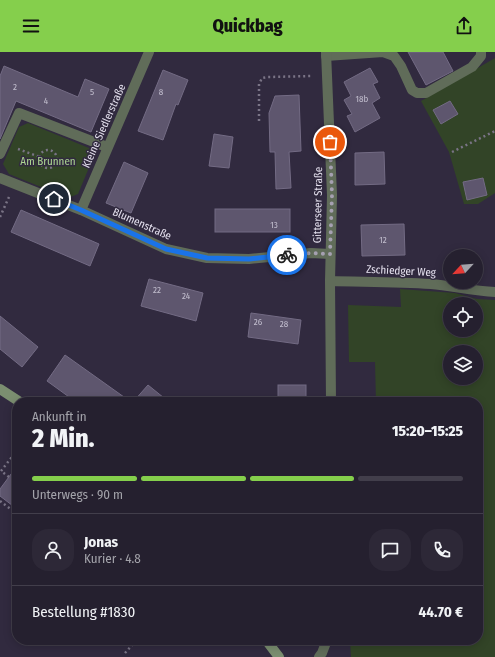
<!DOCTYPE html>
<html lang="de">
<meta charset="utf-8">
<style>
body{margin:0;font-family:"Fira Sans Condensed",sans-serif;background:#2d2837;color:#f1f3f6;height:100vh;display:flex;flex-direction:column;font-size:15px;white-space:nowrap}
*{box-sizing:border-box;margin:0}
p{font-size:13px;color:#a3a3aa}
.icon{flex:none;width:22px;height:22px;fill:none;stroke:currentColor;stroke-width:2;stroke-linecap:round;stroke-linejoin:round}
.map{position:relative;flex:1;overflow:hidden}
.drawer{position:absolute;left:12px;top:345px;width:471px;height:248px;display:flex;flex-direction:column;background:#25202f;border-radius:16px;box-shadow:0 2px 10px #0003,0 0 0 1px #423e4b}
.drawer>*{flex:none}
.needle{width:26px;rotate:244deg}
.controls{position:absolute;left:443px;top:197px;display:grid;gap:8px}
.controls a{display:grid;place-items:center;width:40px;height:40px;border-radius:50%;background:#25202f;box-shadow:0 2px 10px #0003,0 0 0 1px #423e4b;font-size:20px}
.pin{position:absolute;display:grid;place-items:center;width:34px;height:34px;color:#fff;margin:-17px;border:2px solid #fff;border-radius:50%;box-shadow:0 1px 4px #0007}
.courier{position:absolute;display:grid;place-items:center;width:40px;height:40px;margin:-20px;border:3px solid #1a73e8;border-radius:50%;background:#fff;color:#222;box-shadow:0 1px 5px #0007}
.summary em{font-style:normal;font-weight:800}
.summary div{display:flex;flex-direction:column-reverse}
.summary{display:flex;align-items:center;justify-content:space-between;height:68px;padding:0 20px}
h1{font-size:26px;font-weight:800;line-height:30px}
.bar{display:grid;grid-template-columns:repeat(4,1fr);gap:6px 4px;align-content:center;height:48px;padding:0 20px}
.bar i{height:5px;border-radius:3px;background:#423e4b}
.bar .selected{background:#85cf4c}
.bar p{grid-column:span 4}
.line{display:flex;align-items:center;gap:10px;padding:0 20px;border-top:1px solid #423e4b}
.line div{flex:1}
.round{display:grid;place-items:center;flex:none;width:42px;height:42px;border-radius:16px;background:#2d2837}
header{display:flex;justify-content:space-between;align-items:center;height:52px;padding:0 20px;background:#85cf4c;color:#111;font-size:18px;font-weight:800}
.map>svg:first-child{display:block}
.green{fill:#324427;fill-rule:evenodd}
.building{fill:#5e566e;stroke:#736b84}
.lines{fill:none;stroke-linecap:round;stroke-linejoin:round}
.path{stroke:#7a7486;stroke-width:2.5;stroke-dasharray:2 3;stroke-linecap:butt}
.lane{stroke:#606c59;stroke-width:10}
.street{stroke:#606c59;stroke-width:10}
.secondary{stroke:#7b8e70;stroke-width:10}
.done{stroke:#a5a0b1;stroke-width:4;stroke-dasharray:0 7.2}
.route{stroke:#1a73e8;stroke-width:5}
.labels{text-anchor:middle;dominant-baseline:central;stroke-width:3;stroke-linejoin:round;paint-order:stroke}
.number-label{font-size:9px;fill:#c2bece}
.street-label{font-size:11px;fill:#e4e0ee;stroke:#312a3f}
.park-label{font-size:11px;fill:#add792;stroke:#312a3f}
</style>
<header><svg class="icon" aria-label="menu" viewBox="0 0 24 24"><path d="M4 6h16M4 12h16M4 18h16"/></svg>Quickbag<svg class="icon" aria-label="share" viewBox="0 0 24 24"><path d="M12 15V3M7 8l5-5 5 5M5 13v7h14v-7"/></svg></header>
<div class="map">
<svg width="495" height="605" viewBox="0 0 495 605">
<rect width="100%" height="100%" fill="#312a3f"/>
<g class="green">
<path d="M 495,6 L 495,141 L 478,152 L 464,152 L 449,100 L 421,49 Z"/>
<path d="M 28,71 L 89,96 L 93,106 L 78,142 L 68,146 L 9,122 L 3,112 L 19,75 Z"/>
<path d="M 400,237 L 455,241 L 477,247 L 495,248 L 495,605 L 351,605 L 350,588 L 478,588 L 478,350 L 376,350 L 375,310 L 349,310 L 348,253 L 401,255 ZM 450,252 L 476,252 L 476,278 L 450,278 ZM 450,300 L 476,300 L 476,326 L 450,326 Z"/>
</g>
<g class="building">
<path d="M 408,0 L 443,0 L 453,19 L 426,33 Z"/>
<path d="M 4,14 L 78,45 L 85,27 L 109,37 L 91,80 L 16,49 L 0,87 L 0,24 Z"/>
<path d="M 370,16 L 378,30 L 373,32 L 380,46 L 372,51 L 380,66 L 355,80 L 347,64 L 352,62 L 344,48 L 351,44 L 344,30 Z"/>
<path d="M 163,18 L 188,28 L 178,53 L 176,52 L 163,88 L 138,79 Z"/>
<path d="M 299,43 L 301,99 L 289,100 L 291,136 L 276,137 L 275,100 L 270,100 L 269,61 L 275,44 Z"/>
<path d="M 450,49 L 458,62 L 441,72 L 433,58 Z"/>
<path d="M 214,82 L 233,85 L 229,116 L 209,114 Z"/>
<path d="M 384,100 L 385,132 L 355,133 L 355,101 Z"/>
<path d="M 124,110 L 148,121 L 131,161 L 106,151 Z"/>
<path d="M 483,126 L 487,143 L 467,148 L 463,130 Z"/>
<rect x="215" y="157" width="75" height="23"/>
<path d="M 21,158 L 99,192 L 90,214 L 11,180 Z"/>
<path d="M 404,172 L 405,203 L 362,204 L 361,173 Z"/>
<path d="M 149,227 L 203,241 L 196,269 L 141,254 Z"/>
<path d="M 251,261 L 301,268 L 298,292 L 248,285 Z"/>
<path d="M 0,264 L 38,295 L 22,315 L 0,297 Z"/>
<path d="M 65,303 L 131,350 L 76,350 L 47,329 Z"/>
<path d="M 148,333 L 169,350 L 133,350 Z"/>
<rect x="278" y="333" width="28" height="17"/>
<path d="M 17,414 L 17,457 L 0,444 L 0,437 Z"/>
</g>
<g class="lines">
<g class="path">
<path d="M 259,69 L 259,32 L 262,26 L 268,25 L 313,24"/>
<path d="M 18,97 L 40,105"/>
<circle cx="48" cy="107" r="9"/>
<path d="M 452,100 L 495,79"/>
<path d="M 0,165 L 9,145"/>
<path d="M 9,425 L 1,419 L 15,401 L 17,400"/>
<path d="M 0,449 L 17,462"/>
<path d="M 125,601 L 134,591 L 145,588"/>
</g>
<g class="lane">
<path d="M 326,4 L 383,0 L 394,4 L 401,14 L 412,38 L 417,41 L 426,41 L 472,15 L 481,4 L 481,0"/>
<path d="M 330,229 C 364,230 397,230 431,232 C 452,234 474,239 495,240"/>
</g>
<g class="street">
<path d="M 326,0 L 332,143 L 330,229 L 331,350"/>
<path d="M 0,102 L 19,61 L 107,95"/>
<path d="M 0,126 L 81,158 L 166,197 L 207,206 L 249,207 L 311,201 L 330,202"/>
<path d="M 81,158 L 149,0"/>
<path d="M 319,605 L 322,601 L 327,588"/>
</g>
<g class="secondary">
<path d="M 0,337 L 20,350"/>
<path d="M 266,588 L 279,605"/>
</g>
</g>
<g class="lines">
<path class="done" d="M 287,203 L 311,201 L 330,202 L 332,143 L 330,90"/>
<path class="route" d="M 54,147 L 81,158 L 166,197 L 207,206 L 249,207 L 287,203"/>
</g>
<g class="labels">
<g class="number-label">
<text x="15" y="35">2</text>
<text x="92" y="40">5</text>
<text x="161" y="40">8</text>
<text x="362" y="47">18b</text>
<text x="46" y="49">4</text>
<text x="274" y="173">13</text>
<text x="383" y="188">12</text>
<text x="157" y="238">22</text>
<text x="186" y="244">24</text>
<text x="258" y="270">26</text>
<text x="284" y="272">28</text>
</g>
<g class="street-label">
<text transform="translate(104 74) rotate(-66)">Kleine Siedlerstraße</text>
<text transform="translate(318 153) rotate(-89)">Gitterseer Straße</text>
<text transform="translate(142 172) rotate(24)">Blumenstraße</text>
<text transform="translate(401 219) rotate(3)">Zschiedger Weg</text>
</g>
<g class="park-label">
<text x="48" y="109">Am Brunnen</text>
</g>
</g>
</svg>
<div class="controls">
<a><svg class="needle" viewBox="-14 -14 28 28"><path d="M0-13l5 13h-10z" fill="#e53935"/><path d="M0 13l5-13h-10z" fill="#a3a3aa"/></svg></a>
<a><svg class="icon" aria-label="locate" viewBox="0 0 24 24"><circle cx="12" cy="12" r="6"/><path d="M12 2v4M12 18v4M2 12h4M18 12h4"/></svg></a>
<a><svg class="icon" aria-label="layers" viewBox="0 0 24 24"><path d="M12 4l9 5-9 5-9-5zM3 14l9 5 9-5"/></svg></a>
</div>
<div class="pin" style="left:330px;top:90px;background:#ea580c"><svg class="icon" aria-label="bag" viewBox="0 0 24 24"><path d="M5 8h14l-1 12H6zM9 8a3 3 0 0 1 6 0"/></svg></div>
<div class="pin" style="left:54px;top:147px;background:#1f2937"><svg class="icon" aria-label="home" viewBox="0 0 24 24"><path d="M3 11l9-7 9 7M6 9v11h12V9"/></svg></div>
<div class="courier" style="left:287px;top:203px"><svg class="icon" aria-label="bike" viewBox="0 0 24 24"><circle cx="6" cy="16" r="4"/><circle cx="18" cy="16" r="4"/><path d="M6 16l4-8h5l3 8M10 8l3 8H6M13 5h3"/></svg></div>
<section class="drawer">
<div class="summary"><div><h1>2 Min.</h1><p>Ankunft in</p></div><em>15:20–15:25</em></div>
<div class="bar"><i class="selected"></i><i class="selected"></i><i class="selected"></i><i></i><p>Unterwegs · 90 m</p></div>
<div class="line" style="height:72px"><a class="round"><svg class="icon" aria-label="person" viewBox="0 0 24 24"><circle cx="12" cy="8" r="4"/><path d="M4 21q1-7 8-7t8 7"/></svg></a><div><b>Jonas</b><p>Kurier · 4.8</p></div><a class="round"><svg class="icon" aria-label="chat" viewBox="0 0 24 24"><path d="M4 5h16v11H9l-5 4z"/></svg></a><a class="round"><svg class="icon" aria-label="phone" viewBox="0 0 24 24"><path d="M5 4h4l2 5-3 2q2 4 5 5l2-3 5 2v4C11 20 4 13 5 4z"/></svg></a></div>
<div class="line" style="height:52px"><div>Bestellung #1830</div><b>44.70 €</b></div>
</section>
</div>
